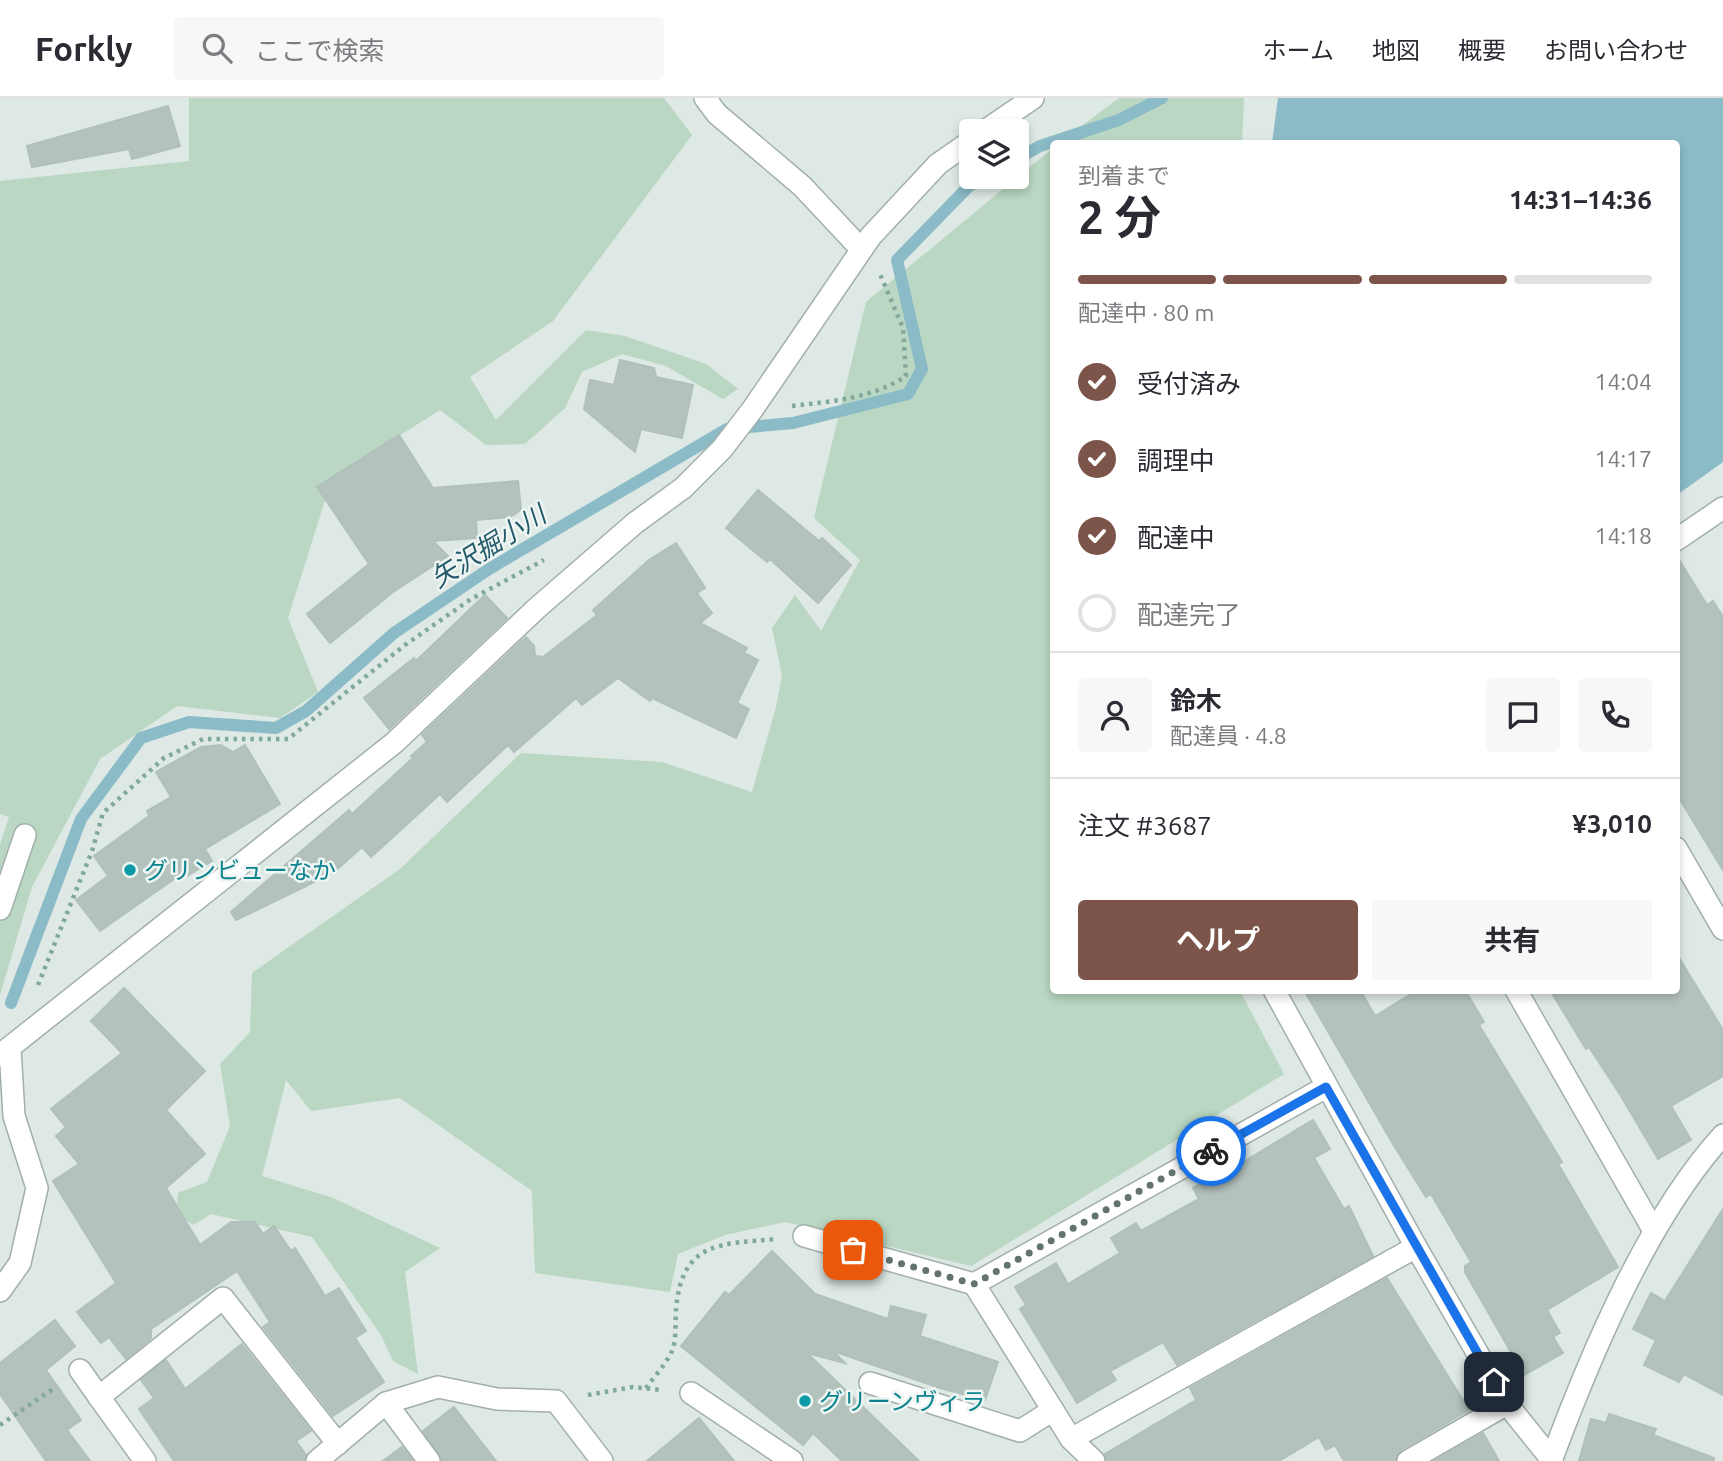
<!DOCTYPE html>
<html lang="ja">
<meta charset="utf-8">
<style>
body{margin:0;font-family:Ubuntu,"Noto Sans JP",sans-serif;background:#f7f7f7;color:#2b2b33;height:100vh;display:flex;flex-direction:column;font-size:26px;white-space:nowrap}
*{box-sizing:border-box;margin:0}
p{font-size:23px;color:#7c7c81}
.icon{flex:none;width:38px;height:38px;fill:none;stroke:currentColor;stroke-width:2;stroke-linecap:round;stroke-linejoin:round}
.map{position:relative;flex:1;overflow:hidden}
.details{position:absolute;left:1050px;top:42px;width:630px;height:854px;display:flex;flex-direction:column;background:#fff;border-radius:7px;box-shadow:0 4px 10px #0003}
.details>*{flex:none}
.buttons{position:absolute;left:959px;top:21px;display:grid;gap:14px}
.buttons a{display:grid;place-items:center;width:70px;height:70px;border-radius:7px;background:#fff;box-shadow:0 4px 10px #0003;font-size:35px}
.pin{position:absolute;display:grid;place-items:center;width:60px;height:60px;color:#fff;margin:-30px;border-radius:14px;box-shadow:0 4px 10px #0006}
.courier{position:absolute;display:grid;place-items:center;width:70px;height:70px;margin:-35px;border:5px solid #1a73e8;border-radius:50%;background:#fff;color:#222;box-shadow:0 2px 9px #0007}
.summary em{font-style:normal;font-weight:700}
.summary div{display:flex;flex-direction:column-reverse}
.summary{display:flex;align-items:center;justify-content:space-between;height:119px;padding:0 28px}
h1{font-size:46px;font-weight:700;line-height:52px}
.bar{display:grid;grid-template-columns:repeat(4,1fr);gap:10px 7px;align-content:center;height:84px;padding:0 28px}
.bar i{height:9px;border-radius:5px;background:#e1e1e2}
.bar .selected{background:#7d5449}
.bar p{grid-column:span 4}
.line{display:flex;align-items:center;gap:18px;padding:0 28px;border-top:2px solid #e1e1e2}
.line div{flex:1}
.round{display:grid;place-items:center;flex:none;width:74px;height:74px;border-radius:7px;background:#f7f7f7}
ol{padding:0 28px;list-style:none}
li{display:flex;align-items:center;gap:21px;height:77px}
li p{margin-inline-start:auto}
li .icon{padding:7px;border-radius:50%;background:#7d5449;color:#fff;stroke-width:4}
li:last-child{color:#7c7c81}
li i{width:38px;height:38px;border:4px solid #e1e1e2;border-radius:50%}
.action{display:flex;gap:14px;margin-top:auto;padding:14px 28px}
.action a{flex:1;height:80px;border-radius:7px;background:#7d5449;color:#fff;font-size:28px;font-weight:700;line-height:80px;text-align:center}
.action a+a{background:#f7f7f7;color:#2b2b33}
header{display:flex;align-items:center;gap:42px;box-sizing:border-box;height:98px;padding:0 35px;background:#fff;border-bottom:2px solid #e1e1e2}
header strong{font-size:33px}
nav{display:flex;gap:38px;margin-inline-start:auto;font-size:24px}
.search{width:490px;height:63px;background:#f7f7f7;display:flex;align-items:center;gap:18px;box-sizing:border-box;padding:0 24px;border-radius:7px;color:#7c7c81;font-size:26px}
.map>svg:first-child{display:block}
.green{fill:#b9d7c2}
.water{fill:#8bbbc7}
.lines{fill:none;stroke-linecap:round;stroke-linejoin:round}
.stream{stroke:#8bbbc7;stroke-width:12}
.building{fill:#b4c2bd;stroke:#b1c0bb;stroke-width:2}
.minor-casing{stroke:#a2afab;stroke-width:24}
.path{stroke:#82a89e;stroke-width:4.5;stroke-dasharray:3.5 5;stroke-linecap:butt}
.minor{stroke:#fff;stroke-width:21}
.done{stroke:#637470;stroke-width:7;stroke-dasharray:0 12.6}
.route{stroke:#1a73e8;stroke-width:9}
.culture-dot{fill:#0f9aa8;stroke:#eef5f2;stroke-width:2.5}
.labels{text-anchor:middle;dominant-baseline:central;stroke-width:5;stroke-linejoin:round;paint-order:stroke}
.culture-label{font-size:24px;fill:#0d838f;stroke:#eef5f2;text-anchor:start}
.water-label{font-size:26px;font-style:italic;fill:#235b6a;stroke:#eef5f2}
</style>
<header>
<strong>Forkly</strong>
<div class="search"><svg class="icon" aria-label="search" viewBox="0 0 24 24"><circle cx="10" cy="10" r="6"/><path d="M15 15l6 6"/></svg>ここで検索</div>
<nav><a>ホーム</a><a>地図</a><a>概要</a><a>お問い合わせ</a></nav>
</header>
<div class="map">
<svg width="1723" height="1363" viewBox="0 0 1723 1363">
<rect width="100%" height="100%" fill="#dee8e4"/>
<g class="green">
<path d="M 189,0 L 664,0 L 692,37 L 553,223 L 470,279 L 496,322 L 586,232 L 625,238 L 706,266 L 738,291 L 723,301 L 666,268 L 622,256 L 582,274 L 565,310 L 525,346 L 486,347 L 440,312 L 332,380 L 288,520 L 318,594 L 280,620 L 177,608 L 100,661 L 32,789 L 0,897 L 0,747 L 9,719 L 0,716 L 0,83 L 189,63 Z"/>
<path d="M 1119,0 L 1244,0 L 1242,45 L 1059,45 Z"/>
<path d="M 1053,50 L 1054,892 L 1240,893 L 1284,976 L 971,1168 L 785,1124 L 725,1137 L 678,1156 L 670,1194 L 535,1175 L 532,1093 L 400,1000 L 311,1013 L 286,982 L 262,1078 L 333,1100 L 440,1150 L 405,1174 L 418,1276 L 393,1263 L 381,1237 L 312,1139 L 211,1116 L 193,1127 L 176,1115 L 178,1095 L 207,1084 L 230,1028 L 220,966 L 250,934 L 252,875 L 400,771 L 521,655 L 662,664 L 752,694 L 776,609 L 782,577 L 772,530 L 795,497 L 821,533 L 860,462 L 814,420 L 866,204 Z"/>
</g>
<path class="water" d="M 1278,0 L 1723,0 L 1723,364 L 1677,397 L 1676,46 L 1272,45 Z"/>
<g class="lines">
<g class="stream">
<path d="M 1017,61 L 1040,48 L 1119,22 L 1162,0"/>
<path d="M 11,905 L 81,721 L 141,640 L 189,624 L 276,630 L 306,613 L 394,535 L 489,471 L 727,331 L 793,325 L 908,296 L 922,271 L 897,162 L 969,88 L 985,79"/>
</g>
</g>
<g class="building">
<path d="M 168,8 L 180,48 L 132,61 L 129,51 L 32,69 L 27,48 Z"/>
<path d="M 620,262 L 654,270 L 656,279 L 693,287 L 682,340 L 641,331 L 635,354 L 584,311 L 590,282 L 614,287 Z"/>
<path d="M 399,337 L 433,390 L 518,383 L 521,412 L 510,419 L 476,422 L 477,440 L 433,443 L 448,458 L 393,494 L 330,545 L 307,516 L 369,466 L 317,389 Z"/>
<path d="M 758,392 L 819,443 L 822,440 L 851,467 L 818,505 L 770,461 L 767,464 L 726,430 Z"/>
<path d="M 676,445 L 705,490 L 697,495 L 712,515 L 700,525 L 747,550 L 744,555 L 758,562 L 737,605 L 749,611 L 736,640 L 652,600 L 650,603 L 618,580 L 582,607 L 576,600 L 514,654 L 508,647 L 447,704 L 440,696 L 371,759 L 362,749 L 333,775 L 236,822 L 231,814 L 349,712 L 352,716 L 413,660 L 411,658 L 427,644 L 422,637 L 526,539 L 534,548 L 535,558 L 543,559 L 597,517 L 593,512 L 649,462 Z"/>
<path d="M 1676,457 L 1707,507 L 1713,503 L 1723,519 L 1723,772 L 1676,695 Z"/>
<path d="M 485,497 L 507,520 L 389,631 L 364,600 L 414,560 L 416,563 Z"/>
<path d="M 221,647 L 233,654 L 245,647 L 280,706 L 205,751 L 212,763 L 187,778 L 184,774 L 100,833 L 76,802 L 108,778 L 94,758 L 149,718 L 147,713 L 171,699 L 156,674 L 201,649 Z"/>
<path d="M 1676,855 L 1723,932 L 1723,978 L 1671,1008 L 1691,1042 L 1658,1061 L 1621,998 L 1589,949 L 1586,951 L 1550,892 L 1676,892 Z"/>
<path d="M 124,890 L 205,973 L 166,1012 L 205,1056 L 166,1090 L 200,1147 L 231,1124 L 255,1124 L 263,1136 L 274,1128 L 291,1153 L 295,1150 L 325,1198 L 339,1190 L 366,1233 L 355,1240 L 384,1284 L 333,1318 L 263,1229 L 270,1224 L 237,1173 L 151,1231 L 151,1240 L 126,1261 L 109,1239 L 101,1245 L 77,1214 L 116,1185 L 53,1083 L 79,1066 L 56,1038 L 66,1029 L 51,1011 L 122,955 L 91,923 Z"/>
<path d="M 1304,892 L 1360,892 L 1375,918 L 1418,892 L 1465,892 L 1484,924 L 1479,927 L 1562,1064 L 1558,1066 L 1618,1169 L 1547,1212 L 1560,1235 L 1553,1239 L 1563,1255 L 1524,1277 L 1465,1174 L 1465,1168 L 1471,1164 L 1431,1096 L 1426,1099 L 1393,1046 Z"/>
<path d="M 1313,1022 L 1330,1051 L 1314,1060 L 1344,1111 L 1349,1108 L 1373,1158 L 1177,1267 L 1163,1244 L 1110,1273 L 1116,1282 L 1077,1305 L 1020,1211 L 1026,1207 L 1015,1189 L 1056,1165 L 1068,1186 L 1120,1155 L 1111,1140 L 1136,1125 L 1141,1133 L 1199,1101 L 1193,1090 L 1219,1075 L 1220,1078 Z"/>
<path d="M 1723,1111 L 1723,1297 L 1684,1276 L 1679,1284 L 1644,1267 L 1656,1242 L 1633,1231 L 1651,1195 L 1665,1203 Z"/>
<path d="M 772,1153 L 815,1196 L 888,1221 L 891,1208 L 926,1217 L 920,1238 L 998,1264 L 985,1302 L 940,1290 L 833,1253 L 845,1265 L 807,1255 L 919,1363 L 842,1363 L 813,1335 L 803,1347 L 681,1248 L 725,1194 L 729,1197 Z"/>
<path d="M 1387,1180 L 1469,1312 L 1401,1352 L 1395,1363 L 1344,1363 L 1335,1347 L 1326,1352 L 1319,1339 L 1279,1363 L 1107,1363 L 1105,1356 L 1196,1302 L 1190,1290 Z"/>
<path d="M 55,1222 L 75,1248 L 46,1272 L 81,1322 L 67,1332 L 90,1363 L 46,1363 L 0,1296 L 0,1265 Z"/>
<path d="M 242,1246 L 311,1333 L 296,1343 L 306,1357 L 304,1363 L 174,1363 L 139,1311 L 154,1300 L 141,1282 L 166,1262 L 185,1291 Z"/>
<path d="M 454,1309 L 496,1363 L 442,1363 L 423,1333 Z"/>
<path d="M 1609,1316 L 1656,1331 L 1653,1337 L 1714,1360 L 1714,1363 L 1579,1363 L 1591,1321 L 1606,1325 Z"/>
<path d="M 699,1320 L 734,1363 L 647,1363 Z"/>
<path d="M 1483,1335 L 1499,1363 L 1434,1363 Z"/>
<path d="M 402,1349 L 413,1363 L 383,1363 Z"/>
</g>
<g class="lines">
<g class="minor-casing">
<g id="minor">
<path d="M 705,0 L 717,16 L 802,88 L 861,151"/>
<path d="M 985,33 L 1033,0"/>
<path d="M 1676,442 L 1723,410"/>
<path d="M 1676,750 L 1723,831"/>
<path d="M 0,811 L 25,737"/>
<path d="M 1274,892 L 1416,1149 L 1507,1306 L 1552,1362"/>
<path d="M 1516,892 L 1654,1133"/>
<path d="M 0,957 L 394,645 L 537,510 L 635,425 L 683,390 L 722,351 L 752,312 L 871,138 L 938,66 L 971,43"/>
<path d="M 804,1138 L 974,1186"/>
<path d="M 0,1193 L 20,1165 L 37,1090 L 14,1018 L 10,950"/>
<path d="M 80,1272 L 99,1299 L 223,1200 L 338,1346"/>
<path d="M 870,1285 L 1020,1333 L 1053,1312"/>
<path d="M 691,1295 L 792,1363"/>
<path d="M 99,1299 L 145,1363"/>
<path d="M 386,1305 L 429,1363"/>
<path d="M 1071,1341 L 1416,1149"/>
<path d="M 317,1363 L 386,1305 L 438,1289 L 497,1301 L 556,1303 L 602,1363"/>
<path d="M 1094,1363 L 1071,1341 L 974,1186 L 1326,989"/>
<path d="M 1408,1363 L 1507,1306"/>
<path d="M 1551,1363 C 1590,1258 1648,1119 1723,1037"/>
</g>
</g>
<g class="path">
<path d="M 792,308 C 833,303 871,301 906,278 L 903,230 L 880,176"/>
<path d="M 38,887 L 92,753 L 103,715 L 164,660 L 203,641 L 288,641 L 405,547 L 471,501 L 544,462"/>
<path d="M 646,1290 C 654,1279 665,1267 671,1255 C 677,1244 675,1224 676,1211 C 682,1143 720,1146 777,1141"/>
<path d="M 588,1297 L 633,1289 L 662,1292"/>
<path d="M 0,1327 L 56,1289"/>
</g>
<use href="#minor" class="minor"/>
</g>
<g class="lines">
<path class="done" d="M 853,1152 L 974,1186 L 1211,1053"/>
<path class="route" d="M 1211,1053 L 1326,989 L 1494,1284"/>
</g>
<g class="culture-dot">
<circle cx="130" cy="772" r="7"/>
<circle cx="805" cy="1303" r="7"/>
</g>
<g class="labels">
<g class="culture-label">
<text x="144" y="772">グリンビューなか</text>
<text x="819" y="1303">グリーンヴィラ</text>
</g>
<g class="water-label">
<text transform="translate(488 448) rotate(-32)">矢沢掘小川</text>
</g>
</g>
</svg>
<div class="buttons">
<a><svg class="icon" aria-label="layers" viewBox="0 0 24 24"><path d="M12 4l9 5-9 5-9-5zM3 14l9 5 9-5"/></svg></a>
</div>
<div class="pin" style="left:853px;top:1152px;background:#ea580c"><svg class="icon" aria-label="bag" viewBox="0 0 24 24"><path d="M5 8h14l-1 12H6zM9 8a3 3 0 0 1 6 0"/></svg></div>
<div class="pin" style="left:1494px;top:1284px;background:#1f2937"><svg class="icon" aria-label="home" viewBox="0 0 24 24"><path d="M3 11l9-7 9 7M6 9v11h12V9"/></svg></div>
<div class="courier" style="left:1211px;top:1053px"><svg class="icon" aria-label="bike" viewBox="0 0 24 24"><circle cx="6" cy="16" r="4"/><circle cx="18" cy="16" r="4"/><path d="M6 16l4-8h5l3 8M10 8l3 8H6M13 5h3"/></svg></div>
<section class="details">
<div class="summary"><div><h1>2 分</h1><p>到着まで</p></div><em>14:31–14:36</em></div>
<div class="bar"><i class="selected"></i><i class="selected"></i><i class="selected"></i><i></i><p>配達中 · 80 m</p></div>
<ol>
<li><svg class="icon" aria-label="check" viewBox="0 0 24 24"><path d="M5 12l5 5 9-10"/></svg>受付済み<p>14:04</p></li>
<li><svg class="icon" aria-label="check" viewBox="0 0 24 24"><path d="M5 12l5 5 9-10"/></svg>調理中<p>14:17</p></li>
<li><svg class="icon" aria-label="check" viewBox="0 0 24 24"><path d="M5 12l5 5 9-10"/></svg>配達中<p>14:18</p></li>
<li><i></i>配達完了</li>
</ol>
<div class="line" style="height:126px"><a class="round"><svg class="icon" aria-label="person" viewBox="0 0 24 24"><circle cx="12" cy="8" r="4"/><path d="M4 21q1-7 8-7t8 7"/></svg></a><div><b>鈴木</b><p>配達員 · 4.8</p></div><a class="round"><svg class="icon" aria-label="chat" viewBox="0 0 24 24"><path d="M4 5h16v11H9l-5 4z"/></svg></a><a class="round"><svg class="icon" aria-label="phone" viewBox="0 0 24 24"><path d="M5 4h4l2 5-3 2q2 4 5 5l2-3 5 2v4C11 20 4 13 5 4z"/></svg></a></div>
<div class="line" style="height:91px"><div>注文 #3687</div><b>¥3,010</b></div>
<div class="action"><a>ヘルプ</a><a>共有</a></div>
</section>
</div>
